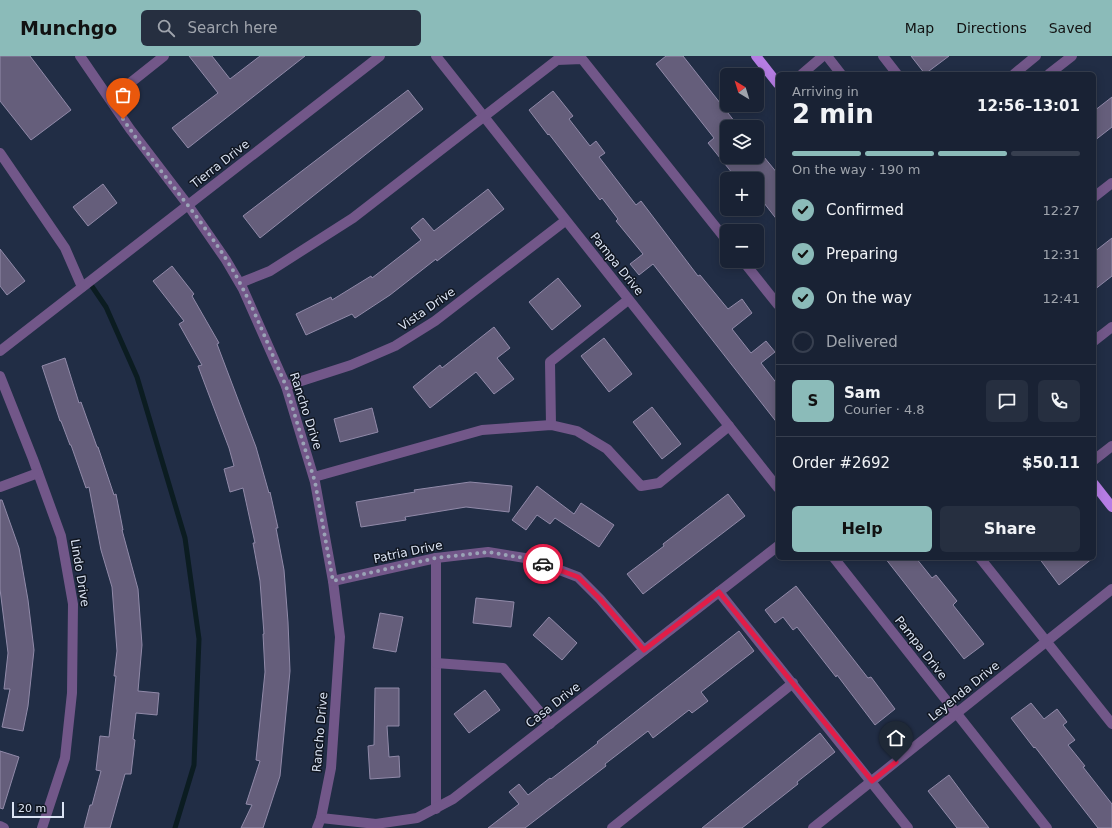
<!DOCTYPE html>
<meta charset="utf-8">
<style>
body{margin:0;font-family:"DejaVu Sans",sans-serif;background:#262f40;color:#f1f3f6;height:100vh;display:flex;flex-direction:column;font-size:15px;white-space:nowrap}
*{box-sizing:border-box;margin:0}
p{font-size:13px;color:#9fa4ac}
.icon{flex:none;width:22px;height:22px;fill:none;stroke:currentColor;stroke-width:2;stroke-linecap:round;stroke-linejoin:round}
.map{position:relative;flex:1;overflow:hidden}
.details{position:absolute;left:776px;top:16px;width:320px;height:488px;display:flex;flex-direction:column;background:#192234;border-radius:6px;box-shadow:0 2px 10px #0003,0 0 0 1px #373f4f}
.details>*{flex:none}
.needle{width:26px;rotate:322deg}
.buttons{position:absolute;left:720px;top:12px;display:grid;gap:8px}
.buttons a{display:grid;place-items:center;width:44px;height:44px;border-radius:6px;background:#192234;box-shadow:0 2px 10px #0003,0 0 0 1px #373f4f;font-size:20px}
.scale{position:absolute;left:12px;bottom:10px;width:52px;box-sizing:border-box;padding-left:4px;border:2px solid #dbe3f3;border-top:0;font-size:11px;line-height:14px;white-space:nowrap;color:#dbe3f3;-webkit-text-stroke:3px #101621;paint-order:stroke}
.pin{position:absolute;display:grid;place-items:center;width:34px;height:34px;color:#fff;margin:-41px -17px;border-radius:50% 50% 50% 0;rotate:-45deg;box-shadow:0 0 4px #0007}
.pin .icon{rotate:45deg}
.courier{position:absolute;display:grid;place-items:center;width:40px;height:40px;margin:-20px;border:3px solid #e11d48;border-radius:50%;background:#fff;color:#222;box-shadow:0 1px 5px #0007}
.head em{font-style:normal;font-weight:700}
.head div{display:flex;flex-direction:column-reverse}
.head{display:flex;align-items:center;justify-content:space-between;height:68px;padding:0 16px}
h1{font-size:26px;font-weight:700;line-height:30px}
.bar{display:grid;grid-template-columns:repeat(4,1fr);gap:6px 4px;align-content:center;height:48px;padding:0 16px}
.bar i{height:5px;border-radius:3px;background:#373f4f}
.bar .current{background:#8bbbb9}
.bar p{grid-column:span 4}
.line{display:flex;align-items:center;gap:10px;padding:0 16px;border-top:1px solid #373f4f}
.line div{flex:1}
.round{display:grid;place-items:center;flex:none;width:42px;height:42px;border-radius:6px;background:#262f40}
ol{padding:0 16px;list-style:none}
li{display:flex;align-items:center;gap:12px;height:44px}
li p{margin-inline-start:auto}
li .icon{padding:4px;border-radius:50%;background:#8bbbb9;color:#111;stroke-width:4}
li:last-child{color:#9fa4ac}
li i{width:22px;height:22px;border:2px solid #373f4f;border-radius:50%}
.primary-button{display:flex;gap:8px;margin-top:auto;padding:8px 16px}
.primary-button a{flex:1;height:46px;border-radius:6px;background:#8bbbb9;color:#111;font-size:16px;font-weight:700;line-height:46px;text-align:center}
.primary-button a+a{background:#262f40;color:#f1f3f6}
header{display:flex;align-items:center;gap:24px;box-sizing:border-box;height:56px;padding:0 20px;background:#8bbbb9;color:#111}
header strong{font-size:19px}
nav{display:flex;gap:22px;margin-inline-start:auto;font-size:14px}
.search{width:280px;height:36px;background:#262f40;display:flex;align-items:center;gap:10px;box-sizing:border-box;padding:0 14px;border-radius:6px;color:#9fa4ac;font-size:15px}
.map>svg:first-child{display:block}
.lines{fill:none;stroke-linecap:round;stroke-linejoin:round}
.stream{stroke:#0b1c21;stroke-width:5}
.building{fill:#655e7b;stroke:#918aa9}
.minor{stroke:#725789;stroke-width:10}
.major{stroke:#b67de4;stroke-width:10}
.done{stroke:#9aa3b6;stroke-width:4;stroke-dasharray:0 7.2}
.route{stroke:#e11d48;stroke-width:5}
.labels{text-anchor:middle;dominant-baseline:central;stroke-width:3;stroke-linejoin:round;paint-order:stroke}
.street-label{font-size:12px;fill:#dbe3f3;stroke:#101621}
</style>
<header>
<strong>Munchgo</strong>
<div class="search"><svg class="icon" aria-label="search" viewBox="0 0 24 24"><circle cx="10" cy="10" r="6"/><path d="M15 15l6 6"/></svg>Search here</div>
<nav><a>Map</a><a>Directions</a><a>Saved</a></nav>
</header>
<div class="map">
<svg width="1112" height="772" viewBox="0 0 1112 772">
<rect width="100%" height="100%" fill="#212d45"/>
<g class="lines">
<path class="stream" d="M 89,226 L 106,251 L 137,321 L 185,482 L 199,583 L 194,709 L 175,772"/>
</g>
<g class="building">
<path d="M 0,0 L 30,0 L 71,54 L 31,84 L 0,45 Z"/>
<path d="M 189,0 L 212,0 L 230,23 L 260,0 L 305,0 L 188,92 L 172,72 L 218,37 Z"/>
<path d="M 666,0 L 683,0 L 739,71 L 727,71 L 727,101 L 764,101 L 778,118 L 778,165 L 757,138 L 757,123 L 737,123 L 708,87 L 714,82 L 656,8 Z"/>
<path d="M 911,0 L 949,0 L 925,18 Z"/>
<path d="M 408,34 L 423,53 L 260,182 L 243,160 Z"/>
<path d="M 553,35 L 573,60 L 569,63 L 590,90 L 596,85 L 605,97 L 599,101 L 636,149 L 641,145 L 698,220 L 700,219 L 728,253 L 742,243 L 752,257 L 732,273 L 751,297 L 766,285 L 775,296 L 761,307 L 778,329 L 778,368 L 653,208 L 639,219 L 630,208 L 643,198 L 616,165 L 618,163 L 602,142 L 600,144 L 549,78 L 548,79 L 529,54 Z"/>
<path d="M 1112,41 L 1112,71 L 1094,85 L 1094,55 Z"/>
<path d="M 103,128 L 117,147 L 88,170 L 73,151 Z"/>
<path d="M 488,133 L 504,153 L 437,205 L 436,203 L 390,239 L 355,262 L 352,258 L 306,279 L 296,258 L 331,241 L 332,244 L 371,220 L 372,222 L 421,184 L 411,172 L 423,162 L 434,175 Z"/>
<path d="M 1112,182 L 1112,220 L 1094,234 L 1094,196 Z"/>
<path d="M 0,193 L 25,225 L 7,239 L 0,230 Z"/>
<path d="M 172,210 L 194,238 L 192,240 L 219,287 L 217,288 L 256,391 L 269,437 L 270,436 L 278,472 L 276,472 L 284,514 L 288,566 L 290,615 L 280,720 L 263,772 L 241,772 L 252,749 L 246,748 L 260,705 L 256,704 L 265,616 L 263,578 L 264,578 L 260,525 L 253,487 L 255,487 L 243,432 L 230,436 L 224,413 L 234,410 L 229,392 L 198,310 L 202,309 L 179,268 L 184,265 L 153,225 Z"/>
<path d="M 558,222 L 581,250 L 552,274 L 529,246 Z"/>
<path d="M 494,271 L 510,292 L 497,302 L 514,323 L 494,338 L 476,316 L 430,352 L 413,331 L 440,309 L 442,312 Z"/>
<path d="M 604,282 L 632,318 L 609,336 L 581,300 Z"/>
<path d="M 65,302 L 79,347 L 81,346 L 97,391 L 98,391 L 114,439 L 116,438 L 123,474 L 122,474 L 138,533 L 142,589 L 138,635 L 159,637 L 157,659 L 136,657 L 133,683 L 135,684 L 131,718 L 125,718 L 110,772 L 84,772 L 90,749 L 92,749 L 101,715 L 96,714 L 100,680 L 109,681 L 116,620 L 114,620 L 117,595 L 112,531 L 101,494 L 89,431 L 86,432 L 71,389 L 70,389 L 61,365 L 60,365 L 42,310 Z"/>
<path d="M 652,351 L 681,388 L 662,403 L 633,366 Z"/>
<path d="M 372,352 L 378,376 L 340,386 L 334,363 Z"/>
<path d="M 470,426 L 512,430 L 509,456 L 466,451 L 405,461 L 406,464 L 361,471 L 356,446 L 415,436 L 414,434 Z"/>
<path d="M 537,430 L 574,458 L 581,447 L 614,469 L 599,491 L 555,462 L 550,468 L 537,459 L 526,474 L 512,464 Z"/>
<path d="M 728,438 L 745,460 L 643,538 L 627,518 L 664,490 L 663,488 Z"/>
<path d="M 0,444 L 2,444 L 19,492 L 28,544 L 34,594 L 28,650 L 23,675 L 2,671 L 10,633 L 4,633 L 8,597 L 0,533 Z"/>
<path d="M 885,502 L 916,502 L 932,522 L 936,519 L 957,545 L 953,549 L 984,588 L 964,603 Z"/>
<path d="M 1039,502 L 1093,502 L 1059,529 Z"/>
<path d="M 796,530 L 868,622 L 871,621 L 895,653 L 875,669 L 837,619 L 836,621 L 797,571 L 793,574 L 783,561 L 775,567 L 765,554 Z"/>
<path d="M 476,542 L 514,546 L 511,571 L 473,567 Z"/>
<path d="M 380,557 L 403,561 L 396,596 L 373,592 Z"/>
<path d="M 549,561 L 577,587 L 562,604 L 533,579 Z"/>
<path d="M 739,575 L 754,595 L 701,636 L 708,645 L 692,657 L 689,654 L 653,682 L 648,675 L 605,708 L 606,710 L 525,772 L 488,772 L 519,748 L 509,736 L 519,728 L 528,739 L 550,722 L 551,723 L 598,687 L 597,686 L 634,657 Z"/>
<path d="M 375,632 L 399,632 L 399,670 L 387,670 L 389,701 L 399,700 L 400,721 L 370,723 L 368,690 L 374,689 Z"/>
<path d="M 485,634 L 500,654 L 469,677 L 454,658 Z"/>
<path d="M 1031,647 L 1044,663 L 1057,653 L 1067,666 L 1063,669 L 1075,684 L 1068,689 L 1085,710 L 1083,711 L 1112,748 L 1112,772 L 1098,772 L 1035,691 L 1034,692 L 1011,662 Z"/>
<path d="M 820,677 L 835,696 L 797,726 L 798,728 L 742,772 L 702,772 Z"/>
<path d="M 0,695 L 19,701 L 3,753 L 0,752 Z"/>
<path d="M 949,719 L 969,746 L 989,772 L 957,772 L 928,735 Z"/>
</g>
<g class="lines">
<g class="minor">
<path d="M 80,0 L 130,73 L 188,149 L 226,204 L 243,233 L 286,330 L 315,426 L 333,525 L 340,581 L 331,712 L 321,762 L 317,772"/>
<path d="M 436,0 L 778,432"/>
<path d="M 827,0 L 841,18"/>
<path d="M 883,0 L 897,18"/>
<path d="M 802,18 L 823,0"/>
<path d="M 1014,18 L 1036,0"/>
<path d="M 1049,18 L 1072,0"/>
<path d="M 110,43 L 164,0"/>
<path d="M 0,97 L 65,192 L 82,231"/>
<path d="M 1094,141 L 1112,127"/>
<path d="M 743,205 L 778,249"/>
<path d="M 240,227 L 270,215 L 353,162 L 557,4 L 582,3 L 727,185"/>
<path d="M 1094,285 L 1112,271"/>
<path d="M 0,295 L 380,0"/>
<path d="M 0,320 L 33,403 L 61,480 L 73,548 L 72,637 L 65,702 L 42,772"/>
<path d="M 286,330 L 351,309 L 395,290 L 435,265 L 565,165"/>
<path d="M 551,369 L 550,306 L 628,244"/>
<path d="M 1094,404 L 1112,390"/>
<path d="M 314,421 L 482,374 L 551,369 L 577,375 L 607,393 L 641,430 L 659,427 L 729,370"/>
<path d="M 0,431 L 38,417"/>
<path d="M 436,502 L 436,753"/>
<path d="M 834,502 L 1047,772"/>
<path d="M 980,502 L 1112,668"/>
<path d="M 333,525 L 436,502 L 488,496 L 531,503 L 578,521 L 600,543 L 644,594"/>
<path d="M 719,536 L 908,772"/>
<path d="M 436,607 L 503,612 L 550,668"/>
<path d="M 321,762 L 376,768 L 417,762 L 453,743 L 778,490"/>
<path d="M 0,770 L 4,772"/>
<path d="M 612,772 L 793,627"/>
<path d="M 813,772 L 1112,533"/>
</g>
<g class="major">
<path d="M 756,0 L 778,28"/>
<path d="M 1094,428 L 1112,451"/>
</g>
</g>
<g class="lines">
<path class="done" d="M 123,63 C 155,111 195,154 226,203 C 251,242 267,288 286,330 L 315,426 L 333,525 L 436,502 L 488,496 L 530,503 L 543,508"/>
<path class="route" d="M 543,508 L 578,521 L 600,543 L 644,594 L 719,536 L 872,725 L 896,706"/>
</g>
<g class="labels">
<g class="street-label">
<text transform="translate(220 108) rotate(-38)">Tierra Drive</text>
<text transform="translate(617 208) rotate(51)">Pampa Drive</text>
<text transform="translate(427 253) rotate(-35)">Vista Drive</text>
<text transform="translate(306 355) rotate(72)">Rancho Drive</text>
<text transform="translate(408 496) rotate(-12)">Patria Drive</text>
<text transform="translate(80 517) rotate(81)">Lindo Drive</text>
<text transform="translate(921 592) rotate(52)">Pampa Drive</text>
<text transform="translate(964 635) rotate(-39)">Leyenda Drive</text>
<text transform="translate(553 649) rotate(-38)">Casa Drive</text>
<text transform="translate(320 676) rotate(-85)">Rancho Drive</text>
</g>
</g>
</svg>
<div class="buttons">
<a><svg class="needle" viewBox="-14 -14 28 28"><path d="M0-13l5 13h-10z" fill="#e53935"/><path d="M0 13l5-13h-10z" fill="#9fa4ac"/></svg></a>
<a><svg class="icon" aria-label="layers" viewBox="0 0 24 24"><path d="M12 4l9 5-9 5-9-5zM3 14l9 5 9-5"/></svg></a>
<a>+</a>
<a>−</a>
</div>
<div class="scale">20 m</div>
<div class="pin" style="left:123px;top:63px;background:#ea580c"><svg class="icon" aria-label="bag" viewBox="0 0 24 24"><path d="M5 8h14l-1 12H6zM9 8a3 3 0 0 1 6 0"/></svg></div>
<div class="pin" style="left:896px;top:706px;background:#1f2937"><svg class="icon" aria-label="home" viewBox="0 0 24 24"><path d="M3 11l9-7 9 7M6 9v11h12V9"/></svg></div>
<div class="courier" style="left:543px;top:508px"><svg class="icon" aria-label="car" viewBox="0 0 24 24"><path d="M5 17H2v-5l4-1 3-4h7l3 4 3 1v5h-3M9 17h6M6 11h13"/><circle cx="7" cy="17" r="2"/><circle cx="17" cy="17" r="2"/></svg></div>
<section class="details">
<div class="head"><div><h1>2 min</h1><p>Arriving in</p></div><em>12:56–13:01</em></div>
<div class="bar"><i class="current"></i><i class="current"></i><i class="current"></i><i></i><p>On the way · 190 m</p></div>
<ol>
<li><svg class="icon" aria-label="check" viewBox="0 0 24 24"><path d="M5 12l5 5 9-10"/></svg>Confirmed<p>12:27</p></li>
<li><svg class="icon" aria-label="check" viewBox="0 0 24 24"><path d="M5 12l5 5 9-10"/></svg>Preparing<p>12:31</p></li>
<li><svg class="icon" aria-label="check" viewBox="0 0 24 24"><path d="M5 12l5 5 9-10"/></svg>On the way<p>12:41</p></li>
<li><i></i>Delivered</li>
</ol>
<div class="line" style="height:72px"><b class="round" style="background:#8bbbb9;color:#111">S</b><div><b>Sam</b><p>Courier · 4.8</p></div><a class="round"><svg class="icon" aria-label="chat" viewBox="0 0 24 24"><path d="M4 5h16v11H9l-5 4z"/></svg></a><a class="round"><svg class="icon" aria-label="phone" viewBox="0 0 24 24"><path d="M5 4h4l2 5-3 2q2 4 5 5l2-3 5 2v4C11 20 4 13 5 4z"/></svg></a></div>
<div class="line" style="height:52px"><div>Order #2692</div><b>$50.11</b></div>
<div class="primary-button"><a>Help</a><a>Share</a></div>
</section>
</div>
